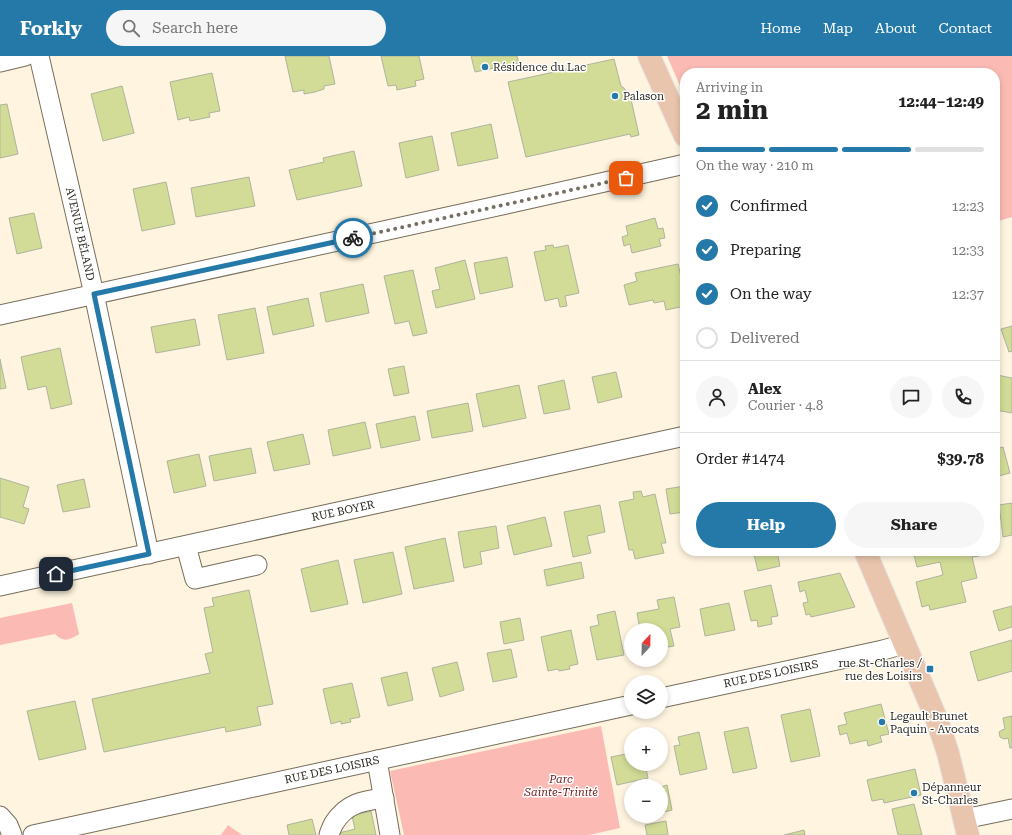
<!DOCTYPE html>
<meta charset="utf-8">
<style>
body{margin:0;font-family:"Roboto Serif",serif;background:#f6f6f6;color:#222;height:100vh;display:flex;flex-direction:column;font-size:15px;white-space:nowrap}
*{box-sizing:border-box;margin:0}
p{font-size:13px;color:#767676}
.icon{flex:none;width:22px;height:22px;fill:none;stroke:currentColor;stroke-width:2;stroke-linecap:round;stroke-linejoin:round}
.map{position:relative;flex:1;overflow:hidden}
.drawer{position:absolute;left:680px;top:12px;width:320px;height:488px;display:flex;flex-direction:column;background:#fff;border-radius:16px;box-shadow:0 2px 6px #0003}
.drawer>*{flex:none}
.needle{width:26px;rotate:22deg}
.buttons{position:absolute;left:624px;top:567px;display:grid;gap:8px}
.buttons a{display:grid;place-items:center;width:44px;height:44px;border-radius:50%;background:#fff;box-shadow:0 2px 6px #0003;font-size:20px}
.pin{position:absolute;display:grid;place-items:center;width:34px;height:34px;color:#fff;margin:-17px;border-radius:8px;box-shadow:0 2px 6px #0006}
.courier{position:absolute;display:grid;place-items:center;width:40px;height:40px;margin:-20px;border:3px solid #2479a9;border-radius:50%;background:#fff;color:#222;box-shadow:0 1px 5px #0007}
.head em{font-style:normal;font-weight:700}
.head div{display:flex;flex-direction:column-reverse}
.head{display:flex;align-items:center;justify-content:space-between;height:68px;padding:0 16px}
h1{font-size:26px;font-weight:700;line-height:30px}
.bar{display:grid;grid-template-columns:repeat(4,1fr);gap:6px 4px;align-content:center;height:48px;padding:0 16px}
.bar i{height:5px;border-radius:3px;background:#e0e0e0}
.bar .current{background:#2479a9}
.bar p{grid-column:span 4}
.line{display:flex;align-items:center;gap:10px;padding:0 16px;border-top:1px solid #e0e0e0}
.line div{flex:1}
.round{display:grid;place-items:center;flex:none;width:42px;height:42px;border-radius:21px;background:#f6f6f6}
ol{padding:0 16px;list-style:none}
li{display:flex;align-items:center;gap:12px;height:44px}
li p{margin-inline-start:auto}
li .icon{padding:4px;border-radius:50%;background:#2479a9;color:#fff;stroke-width:4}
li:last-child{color:#767676}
li i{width:22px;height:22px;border:2px solid #e0e0e0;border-radius:50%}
.cta{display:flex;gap:8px;margin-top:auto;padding:8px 16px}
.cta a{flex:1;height:46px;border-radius:24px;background:#2479a9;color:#fff;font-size:16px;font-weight:700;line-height:46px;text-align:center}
.cta a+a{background:#f6f6f6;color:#222}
header{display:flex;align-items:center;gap:24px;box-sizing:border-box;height:56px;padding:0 20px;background:#2479a9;color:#fff}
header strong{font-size:19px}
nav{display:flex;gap:22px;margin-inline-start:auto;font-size:14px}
.search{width:280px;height:36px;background:#f6f6f6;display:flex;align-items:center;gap:10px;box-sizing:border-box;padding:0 14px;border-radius:22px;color:#767676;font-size:15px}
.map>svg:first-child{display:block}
.green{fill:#fcbab5}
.building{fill:#d2dc97;stroke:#afb39e}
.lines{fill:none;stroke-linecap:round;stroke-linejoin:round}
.minor-casing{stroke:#766d5b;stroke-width:21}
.major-casing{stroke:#e6e5e4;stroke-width:24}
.minor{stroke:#fff;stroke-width:19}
.major{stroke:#eac5ad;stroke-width:22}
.done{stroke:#767064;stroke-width:4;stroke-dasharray:0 7.2}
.route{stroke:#2479a9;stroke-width:5}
.poi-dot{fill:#2479a9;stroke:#fff;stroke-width:1.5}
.labels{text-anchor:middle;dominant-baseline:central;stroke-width:3;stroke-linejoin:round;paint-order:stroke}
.poi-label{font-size:11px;fill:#2c2921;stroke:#fff;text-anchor:start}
.street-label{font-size:11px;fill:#2c2921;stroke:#fff}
.park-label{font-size:11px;font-style:italic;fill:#772023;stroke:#fff}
</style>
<header>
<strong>Forkly</strong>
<div class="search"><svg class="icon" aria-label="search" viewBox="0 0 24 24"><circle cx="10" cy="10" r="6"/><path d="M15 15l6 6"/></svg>Search here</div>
<nav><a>Home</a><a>Map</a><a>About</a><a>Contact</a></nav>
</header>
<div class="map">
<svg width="1012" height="779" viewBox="0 0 1012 779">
<rect width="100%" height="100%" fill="#fef4df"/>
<g class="green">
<path d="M 667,0 L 1012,0 L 1012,161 L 995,166 L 995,17 L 685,17 L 685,41 Z"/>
<path d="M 72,547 L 79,578 C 70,584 63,587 55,578 L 0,589 L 0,562 Z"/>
<path d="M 601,670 L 620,772 L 589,779 L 404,779 L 390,715 Z"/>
<path d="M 228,769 L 242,779 L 221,779 Z"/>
</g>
<g class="building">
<path d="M 285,0 L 329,0 L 335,28 L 324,30 L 324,33 L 315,36 L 304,38 L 304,34 L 293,36 Z"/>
<path d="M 381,0 L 419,0 L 424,23 L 415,25 L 416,30 L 397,34 L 396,29 L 388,30 Z"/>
<path d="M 471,0 L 517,0 L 519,7 L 475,16 Z"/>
<path d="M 614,3 L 621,30 L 624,32 L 627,37 L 630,39 L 639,79 L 631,81 L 630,78 L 526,101 L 508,26 Z"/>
<path d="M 212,17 L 220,55 L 209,57 L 210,61 L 190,65 L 189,61 L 178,64 L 170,26 Z"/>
<path d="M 122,30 L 134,77 L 103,85 L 91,38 Z"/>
<path d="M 7,48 L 18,98 L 0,102 L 0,49 Z"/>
<path d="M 491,68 L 498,102 L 458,110 L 451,77 Z"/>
<path d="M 432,80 L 439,114 L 406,122 L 399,87 Z"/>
<path d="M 354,95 L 362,130 L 297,144 L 289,114 L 324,106 L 323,102 Z"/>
<path d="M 249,121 L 255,150 L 196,161 L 191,132 Z"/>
<path d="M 166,126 L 175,168 L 142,175 L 133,133 Z"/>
<path d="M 34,157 L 42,192 L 17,198 L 9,162 Z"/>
<path d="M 655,162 L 658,173 L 663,172 L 665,182 L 659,183 L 661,190 L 632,197 L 630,188 L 624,190 L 622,181 L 628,179 L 626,170 Z"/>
<path d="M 553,189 L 554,192 L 568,189 L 579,237 L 565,240 L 567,250 L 560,251 L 558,242 L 545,245 L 534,196 L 546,194 L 545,190 Z"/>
<path d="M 507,201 L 513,231 L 480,238 L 474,207 Z"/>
<path d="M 465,204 L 475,243 L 436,252 L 432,235 L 440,233 L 435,212 Z"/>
<path d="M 678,208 L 685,238 L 685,250 L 666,254 L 664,245 L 654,247 L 653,244 L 629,249 L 624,229 L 637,225 L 635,217 Z"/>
<path d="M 413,214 L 427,277 L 413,280 L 409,265 L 395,268 L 384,220 Z"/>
<path d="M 363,228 L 369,257 L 326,266 L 320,237 Z"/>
<path d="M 308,242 L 314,270 L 273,279 L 267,251 Z"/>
<path d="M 255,252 L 264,297 L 227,304 L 218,259 Z"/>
<path d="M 195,263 L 200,289 L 156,297 L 151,271 Z"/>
<path d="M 1012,270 L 1012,295 L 1009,296 L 1001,273 Z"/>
<path d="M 60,292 L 72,348 L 51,353 L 46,330 L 28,334 L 21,301 Z"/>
<path d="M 0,303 L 6,332 L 0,333 Z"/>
<path d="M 404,310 L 409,337 L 394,340 L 388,313 Z"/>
<path d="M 616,316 L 622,341 L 598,347 L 592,321 Z"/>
<path d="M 997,319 L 1012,322 L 1012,357 L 995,354 L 995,329 Z"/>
<path d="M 564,324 L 570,353 L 544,358 L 538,330 Z"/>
<path d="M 519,329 L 526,362 L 483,371 L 476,338 Z"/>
<path d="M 468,347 L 473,375 L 432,382 L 427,355 Z"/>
<path d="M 415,360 L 420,384 L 381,392 L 376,368 Z"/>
<path d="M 365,366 L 371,392 L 333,400 L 328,374 Z"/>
<path d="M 303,378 L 310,408 L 274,415 L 267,386 Z"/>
<path d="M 1003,391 L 1010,417 L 995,421 L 995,393 Z"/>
<path d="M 251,392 L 256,417 L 214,425 L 209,400 Z"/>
<path d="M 199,398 L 206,430 L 174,437 L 167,405 Z"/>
<path d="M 0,422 L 29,431 L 23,451 L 29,453 L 24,468 L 0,461 Z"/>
<path d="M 84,423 L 90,451 L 63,456 L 57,429 Z"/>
<path d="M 685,430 L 685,456 L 670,458 L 666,433 Z"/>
<path d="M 641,435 L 643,441 L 655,438 L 666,487 L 661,487 L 664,497 L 635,503 L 633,494 L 629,494 L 619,446 L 634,443 L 633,436 Z"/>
<path d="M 1012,447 L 1012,479 L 1003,481 L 999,449 Z"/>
<path d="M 600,449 L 605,476 L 587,480 L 591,497 L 573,501 L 564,456 Z"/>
<path d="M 545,461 L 552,490 L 514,499 L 507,470 Z"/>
<path d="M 496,470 L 499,492 L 480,496 L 482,508 L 464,512 L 458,476 Z"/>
<path d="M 445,482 L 454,525 L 414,533 L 405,491 Z"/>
<path d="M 753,495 L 777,495 L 780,510 L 758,515 Z"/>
<path d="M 913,495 L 978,495 L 979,500 L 972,501 L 977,522 L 961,526 L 966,546 L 930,554 L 929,549 L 922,551 L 916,526 L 943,519 L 940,506 L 917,511 Z"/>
<path d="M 393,496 L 402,538 L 363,547 L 354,504 Z"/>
<path d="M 338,504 L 348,548 L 311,556 L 301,513 Z"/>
<path d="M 581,506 L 584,522 L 547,530 L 544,514 Z"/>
<path d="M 840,517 L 855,551 L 811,561 L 810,558 L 806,559 L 803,547 L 808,546 L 805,534 L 800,536 L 798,526 Z"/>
<path d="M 771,529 L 778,560 L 771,561 L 772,568 L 758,571 L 757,564 L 751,565 L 744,535 Z"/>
<path d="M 249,534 L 273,648 L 257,651 L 261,669 L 226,676 L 225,671 L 104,696 L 92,643 L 210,617 L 205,598 L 213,596 L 204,552 L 214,550 L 212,542 Z"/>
<path d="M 674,541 L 680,571 L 670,573 L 674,590 L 661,592 L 661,574 L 640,574 L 637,557 L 659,553 L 657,544 Z"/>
<path d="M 729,547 L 735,574 L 705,580 L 700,553 Z"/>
<path d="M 1012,550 L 1012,571 L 999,575 L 993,555 Z"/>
<path d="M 615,555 L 624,599 L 597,604 L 590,571 L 599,569 L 597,559 Z"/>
<path d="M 520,562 L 524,584 L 504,588 L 500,566 Z"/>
<path d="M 571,574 L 578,608 L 569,610 L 570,613 L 559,615 L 558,613 L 548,615 L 541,581 Z"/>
<path d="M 1012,584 L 1012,615 L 978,625 L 970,596 Z"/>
<path d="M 511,593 L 517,621 L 493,626 L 487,597 Z"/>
<path d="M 457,606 L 464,634 L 440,641 L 432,612 Z"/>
<path d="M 407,616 L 413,644 L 388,650 L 381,622 Z"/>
<path d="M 352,627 L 360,661 L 350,663 L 351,666 L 341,668 L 341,665 L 331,668 L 323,633 Z"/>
<path d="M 75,645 L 86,693 L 39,704 L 27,655 Z"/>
<path d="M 881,648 L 889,678 L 880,680 L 882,686 L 868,690 L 867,684 L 850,688 L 847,677 L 840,679 L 838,670 L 847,668 L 844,657 Z"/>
<path d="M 810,653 L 820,700 L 791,706 L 781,659 Z"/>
<path d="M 1012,660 L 1012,692 L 1010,692 L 1008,682 L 1004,683 L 1000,681 L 999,676 L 1002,674 L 1005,673 L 1003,662 Z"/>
<path d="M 748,671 L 757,712 L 733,717 L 724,676 Z"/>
<path d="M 699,676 L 707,713 L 680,719 L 674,690 L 680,689 L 678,681 Z"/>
<path d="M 631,697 L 631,708 L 645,708 L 648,722 L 617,729 L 611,701 Z"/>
<path d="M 915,713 L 921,739 L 884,747 L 883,743 L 872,745 L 867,724 Z"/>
<path d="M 667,729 L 672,754 L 661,757 L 661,731 Z"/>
<path d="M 914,748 L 922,779 L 898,779 L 892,753 Z"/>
<path d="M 371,755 L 376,779 L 339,779 L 339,777 L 355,773 L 352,760 Z"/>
<path d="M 312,763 L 316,779 L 289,779 L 287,769 Z"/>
<path d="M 666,765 L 668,779 L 647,779 L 645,769 Z"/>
<path d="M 804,774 L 805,779 L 784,779 Z"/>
</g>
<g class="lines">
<g class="minor-casing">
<g id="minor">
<path d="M 39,0 L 94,238 L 149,498"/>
<path d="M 0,6 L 25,0"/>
<path d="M 0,259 C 228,208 457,160 685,108"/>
<path d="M 186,490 L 195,523 L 257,509"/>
<path d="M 0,530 L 685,380"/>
<path d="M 661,642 L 883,594 L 904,588"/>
<path d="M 377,704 L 390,779"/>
<path d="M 0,760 L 8,769 L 12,779"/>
<path d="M 964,763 L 1012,753"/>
<path d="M 33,779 L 631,649"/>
<path d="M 329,779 C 330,775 332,771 334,767 C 347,747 362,745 384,742"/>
</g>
</g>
<g class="major-casing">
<g id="major">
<path d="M 649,0 L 685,80"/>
<path d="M 865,495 L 937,664 L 948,697 L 968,779"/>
</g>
</g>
<use href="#minor" class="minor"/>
<use href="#major" class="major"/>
</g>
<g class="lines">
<path class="done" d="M 353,182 L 626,122"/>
<path class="route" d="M 56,518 L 149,498 L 94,238 L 353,182"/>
</g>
<g class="poi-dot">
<circle cx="485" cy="11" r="4"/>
<circle cx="615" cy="40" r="4"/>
<rect x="926" y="609" width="8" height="8" rx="2"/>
<circle cx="882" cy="666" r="4"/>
<circle cx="914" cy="737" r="4"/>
</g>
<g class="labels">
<g class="poi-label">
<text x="493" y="11">Résidence du Lac</text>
<text x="623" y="40">Palason</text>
<text x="922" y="607" text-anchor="end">rue St-Charles /<tspan x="922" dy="13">rue des Loisirs</tspan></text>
<text x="890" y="660">Legault Brunet<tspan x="890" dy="13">Paquin - Avocats</tspan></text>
<text x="922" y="731">Dépanneur<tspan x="922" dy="13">St-Charles</tspan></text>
</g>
<g class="street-label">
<text transform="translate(80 178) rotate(77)">AVENUE BÉLAND</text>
<text transform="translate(343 455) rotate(-12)">RUE BOYER</text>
<text transform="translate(771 618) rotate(-12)">RUE DES LOISIRS</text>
<text transform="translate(332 714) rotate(-12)">RUE DES LOISIRS</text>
</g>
<g class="park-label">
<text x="561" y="723">Parc<tspan x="561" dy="13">Sainte-Trinité</tspan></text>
</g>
</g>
</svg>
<div class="buttons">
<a><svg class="needle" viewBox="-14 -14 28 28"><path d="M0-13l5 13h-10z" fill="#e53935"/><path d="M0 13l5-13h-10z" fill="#767676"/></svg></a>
<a><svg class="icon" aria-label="layers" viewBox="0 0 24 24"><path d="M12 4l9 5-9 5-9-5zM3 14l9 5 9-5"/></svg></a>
<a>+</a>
<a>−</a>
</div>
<div class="pin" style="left:626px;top:122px;background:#ea580c"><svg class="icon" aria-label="bag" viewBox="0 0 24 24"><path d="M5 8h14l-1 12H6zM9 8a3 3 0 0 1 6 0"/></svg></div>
<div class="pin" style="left:56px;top:518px;background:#1f2937"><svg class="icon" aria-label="home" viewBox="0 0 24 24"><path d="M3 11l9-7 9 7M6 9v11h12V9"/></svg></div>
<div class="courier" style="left:353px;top:182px"><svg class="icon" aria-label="bike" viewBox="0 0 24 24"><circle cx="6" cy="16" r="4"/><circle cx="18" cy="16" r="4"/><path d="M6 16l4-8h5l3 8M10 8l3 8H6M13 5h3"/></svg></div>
<section class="drawer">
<div class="head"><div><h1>2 min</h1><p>Arriving in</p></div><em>12:44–12:49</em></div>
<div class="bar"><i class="current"></i><i class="current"></i><i class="current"></i><i></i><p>On the way · 210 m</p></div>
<ol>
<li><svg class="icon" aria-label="check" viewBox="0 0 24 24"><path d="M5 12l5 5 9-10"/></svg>Confirmed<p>12:23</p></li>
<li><svg class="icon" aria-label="check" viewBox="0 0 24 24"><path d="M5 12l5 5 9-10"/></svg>Preparing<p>12:33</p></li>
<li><svg class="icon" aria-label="check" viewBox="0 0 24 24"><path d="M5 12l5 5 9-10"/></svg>On the way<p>12:37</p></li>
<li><i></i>Delivered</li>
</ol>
<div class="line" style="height:72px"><a class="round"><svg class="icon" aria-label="person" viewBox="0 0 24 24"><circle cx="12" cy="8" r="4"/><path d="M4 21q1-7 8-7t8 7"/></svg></a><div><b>Alex</b><p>Courier · 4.8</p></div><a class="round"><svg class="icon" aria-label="chat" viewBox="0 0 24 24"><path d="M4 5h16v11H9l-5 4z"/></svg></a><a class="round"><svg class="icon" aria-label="phone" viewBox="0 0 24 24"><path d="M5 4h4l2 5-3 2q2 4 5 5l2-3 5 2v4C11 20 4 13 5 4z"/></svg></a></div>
<div class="line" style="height:52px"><div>Order #1474</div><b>$39.78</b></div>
<div class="cta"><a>Help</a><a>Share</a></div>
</section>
</div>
